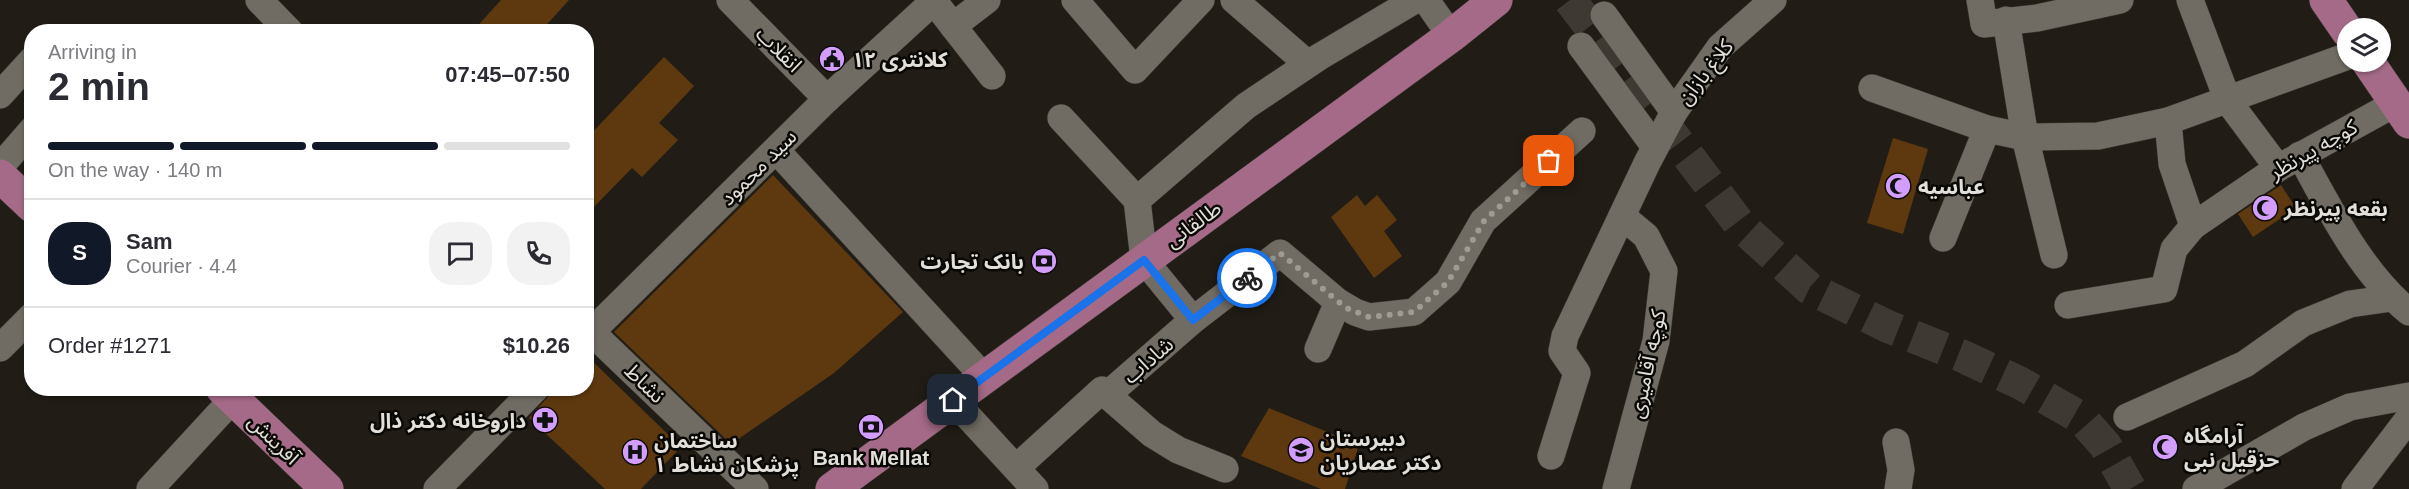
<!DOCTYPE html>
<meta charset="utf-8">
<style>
body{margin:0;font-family:Arial,"Noto Sans Arabic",sans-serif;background:#f2f2f3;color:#2b2b33;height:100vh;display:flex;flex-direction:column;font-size:22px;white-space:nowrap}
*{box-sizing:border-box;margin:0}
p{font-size:20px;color:#7c7c81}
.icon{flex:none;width:33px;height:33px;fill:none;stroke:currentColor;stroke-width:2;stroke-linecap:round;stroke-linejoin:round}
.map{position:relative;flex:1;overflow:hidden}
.side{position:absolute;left:24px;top:24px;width:570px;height:372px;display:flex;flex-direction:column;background:#fff;border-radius:24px;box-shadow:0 2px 4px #0004}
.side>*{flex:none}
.tools{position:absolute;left:2337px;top:18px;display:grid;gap:12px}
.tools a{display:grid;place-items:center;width:54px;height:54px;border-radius:50%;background:#fff;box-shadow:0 2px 4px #0004;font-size:30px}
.pin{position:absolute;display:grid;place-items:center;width:51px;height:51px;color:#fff;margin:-26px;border-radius:12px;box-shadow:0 3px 9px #0006}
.courier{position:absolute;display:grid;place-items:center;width:60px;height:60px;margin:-30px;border:4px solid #1a73e8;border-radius:50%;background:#fff;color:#222;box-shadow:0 2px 8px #0007}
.head em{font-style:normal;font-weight:700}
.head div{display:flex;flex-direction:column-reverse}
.head{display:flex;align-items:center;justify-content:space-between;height:102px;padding:0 24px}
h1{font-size:39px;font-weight:700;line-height:45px}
.bar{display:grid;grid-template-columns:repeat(4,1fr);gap:9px 6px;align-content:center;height:72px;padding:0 24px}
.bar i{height:8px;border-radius:4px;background:#e1e1e2}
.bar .on{background:#111827}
.bar p{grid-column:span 4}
.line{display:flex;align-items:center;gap:15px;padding:0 24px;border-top:2px solid #e1e1e2}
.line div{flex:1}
.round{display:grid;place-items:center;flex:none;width:63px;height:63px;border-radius:24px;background:#f2f2f3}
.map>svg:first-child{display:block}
.building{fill:#5e390f}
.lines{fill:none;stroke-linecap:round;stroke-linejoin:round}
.major-tunnel{stroke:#3e3a33;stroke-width:33;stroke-dasharray:33 16;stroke-linecap:butt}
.minor-casing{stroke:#3a3732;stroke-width:28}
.major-casing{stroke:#3a3732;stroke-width:34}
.minor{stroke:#706c63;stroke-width:27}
.major{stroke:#a56a87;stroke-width:33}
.done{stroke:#9e9b95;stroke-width:6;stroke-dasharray:0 10.8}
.route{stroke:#1a73e8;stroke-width:8}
.labels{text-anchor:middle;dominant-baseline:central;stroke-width:5;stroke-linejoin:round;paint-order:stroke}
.street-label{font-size:21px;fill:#e2dfda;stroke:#090805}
.poi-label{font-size:21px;font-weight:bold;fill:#e2dfda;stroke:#090805;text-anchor:start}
</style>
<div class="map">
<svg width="2409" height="489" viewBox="0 0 2409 489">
<rect width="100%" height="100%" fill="#211d16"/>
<g class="building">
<path d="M 501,0 L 569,0 L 540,32 L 472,32 Z"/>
<path d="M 664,57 L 694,86 L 659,123 L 678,140 L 642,177 L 632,168 L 586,215 L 586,139 Z"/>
<path d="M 1893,138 L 1928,149 L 1903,234 L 1867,223 Z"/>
<path d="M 773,175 L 903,312 L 834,373 L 731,444 L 614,332 Z"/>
<path d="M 2281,185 L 2296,208 L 2253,237 L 2238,214 Z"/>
<path d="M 1357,195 L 1365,206 L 1377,195 L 1397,220 L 1384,231 L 1402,256 L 1374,278 L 1331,217 Z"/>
<path d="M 586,355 L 681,447 L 641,489 L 605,489 L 529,418 L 556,388 L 586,388 Z"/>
<path d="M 1269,408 L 1359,445 L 1345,489 L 1321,489 L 1241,456 Z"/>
</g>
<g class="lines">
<path class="major-tunnel" d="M 1570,0 L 1741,226 L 1809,288 L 1889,327 L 1962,356 L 2020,383 L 2081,418 L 2105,445 L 2130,489"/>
<g class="minor-casing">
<g id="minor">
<path d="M 259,0 L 290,32"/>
<path d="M 730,0 L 827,99"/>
<path d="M 933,0 L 953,26 L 987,0"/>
<path d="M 1075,0 L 1135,70 L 1201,0"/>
<path d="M 1234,0 L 1308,64"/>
<path d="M 1426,0 L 1451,36"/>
<path d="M 1980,0 L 1984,24 L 2037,18 L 2120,0"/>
<path d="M 2190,0 L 2228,101 L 2278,168"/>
<path d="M 1604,15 L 1674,112 L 1720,47 L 1773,0"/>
<path d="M 2006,20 L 2025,137 L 2054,255"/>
<path d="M 953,26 L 992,76"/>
<path d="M 1581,46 L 1655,147"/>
<path d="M 1872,88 L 1987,129 L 2025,137 L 2098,136 L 2168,121 L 2348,56"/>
<path d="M 0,95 L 32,60"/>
<path d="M 1061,118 L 1137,200"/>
<path d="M 2168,121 L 2172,164 L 2193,226"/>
<path d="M 776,150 L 984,377"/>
<path d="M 2300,155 C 2331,211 2360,271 2409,312"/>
<path d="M 0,167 L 32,130"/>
<path d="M 1943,238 L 1987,129"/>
<path d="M 2068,305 L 2164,289 L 2174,249 L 2193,226 L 2278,168 L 2396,103"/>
<path d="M 1193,320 L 1144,260 L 1137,200 L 1246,106 L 1319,57 L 1415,0"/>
<path d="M 586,327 L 755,489"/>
<path d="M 586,337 L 827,99 L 934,1"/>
<path d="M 0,348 L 32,316"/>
<path d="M 1318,349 L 1338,302"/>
<path d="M 1107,395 L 1152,434 L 1178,450 L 1225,469"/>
<path d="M 953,400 L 1035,489"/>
<path d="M 2127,417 L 2245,364 L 2303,323 L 2350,304 L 2392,298"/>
<path d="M 1896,442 L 1901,470 L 1898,489"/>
<path d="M 1551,456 L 1577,373 L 1562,351 L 1565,336 L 1647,163 L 1674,112"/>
<path d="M 1016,468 L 1102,390 L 1107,395 L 1193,320 L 1280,253 L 1338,302 L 1355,312 L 1369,317 L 1414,312 L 1448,282 L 1483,221 L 1582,131"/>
<path d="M 150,489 L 243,388"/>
<path d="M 437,489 L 536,388"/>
<path d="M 1616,489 L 1656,341 L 1664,271 L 1646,236 L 1622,216"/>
<path d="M 2196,489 L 2304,427 L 2350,407 L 2409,396"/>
<path d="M 2355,489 L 2409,418"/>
</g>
</g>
<g class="major-casing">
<g id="major">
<path d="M 2326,0 L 2348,32"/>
<path d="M 2368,62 L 2409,122"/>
<path d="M 0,176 L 32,206"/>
<path d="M 222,388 L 327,489"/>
<path d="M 832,489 L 1451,36 L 1496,0"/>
</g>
</g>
<use href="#minor" class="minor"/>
<use href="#major" class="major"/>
</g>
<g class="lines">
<path class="done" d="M 1247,278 L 1280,253 L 1346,308 L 1369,317 L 1414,312 L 1448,282 L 1484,221 L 1549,161"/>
<path class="route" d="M 953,400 L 1144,260 L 1193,320 L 1247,278"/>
</g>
<defs>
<g id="civic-disc" transform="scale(1.35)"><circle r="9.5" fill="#d29dfd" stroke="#090805"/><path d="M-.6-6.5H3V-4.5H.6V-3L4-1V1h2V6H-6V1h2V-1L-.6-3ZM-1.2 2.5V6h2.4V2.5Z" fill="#111"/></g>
<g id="mosque-disc" transform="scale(1.35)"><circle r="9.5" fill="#d29dfd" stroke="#090805"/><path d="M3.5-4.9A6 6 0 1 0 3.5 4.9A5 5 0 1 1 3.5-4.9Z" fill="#111"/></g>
<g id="bank-disc" transform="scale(1.35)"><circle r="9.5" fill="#d29dfd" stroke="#090805"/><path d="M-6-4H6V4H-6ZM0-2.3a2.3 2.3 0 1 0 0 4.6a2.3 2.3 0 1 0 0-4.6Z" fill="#111"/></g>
<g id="pharmacy-disc" transform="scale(1.35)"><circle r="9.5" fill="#d29dfd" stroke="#090805"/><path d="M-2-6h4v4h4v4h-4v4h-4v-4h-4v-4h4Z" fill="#111"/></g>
<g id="school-disc" transform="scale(1.35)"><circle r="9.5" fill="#d29dfd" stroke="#090805"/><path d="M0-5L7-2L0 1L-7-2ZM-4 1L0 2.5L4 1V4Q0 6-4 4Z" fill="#111"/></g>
<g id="hospital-disc" transform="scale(1.35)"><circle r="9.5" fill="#d29dfd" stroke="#090805"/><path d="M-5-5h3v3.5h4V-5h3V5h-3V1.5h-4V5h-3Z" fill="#111"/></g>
</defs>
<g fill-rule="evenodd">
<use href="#civic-disc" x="832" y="59"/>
<use href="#mosque-disc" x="1898" y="186"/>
<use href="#mosque-disc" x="2265" y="208"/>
<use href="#bank-disc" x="1044" y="261"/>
<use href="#pharmacy-disc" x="545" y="420"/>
<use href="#bank-disc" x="871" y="427"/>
<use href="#mosque-disc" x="2165" y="447"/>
<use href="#school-disc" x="1301" y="450"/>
<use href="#hospital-disc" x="635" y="452"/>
</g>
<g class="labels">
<g class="street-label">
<text transform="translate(779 49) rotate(45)">انقلاب</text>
<text transform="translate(1705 72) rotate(-52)">کلاغ بازان</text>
<text transform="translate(2313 149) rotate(-30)">کوچه پیرنظر</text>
<text transform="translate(758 167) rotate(-45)">سید محمود</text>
<text transform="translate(1193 224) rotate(-36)">طالقانی</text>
<text transform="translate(1148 360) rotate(-41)">شاداب</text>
<text transform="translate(1647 364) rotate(-78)">کوچه آقامیری</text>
<text transform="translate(645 383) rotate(44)">نشاط</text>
<text transform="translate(274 439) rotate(44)">آفرینش</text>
</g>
<g class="poi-label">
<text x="852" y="59">کلانتری ۱۲</text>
<text x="1918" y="186">عباسیه</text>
<text x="2284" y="208">بقعه پیرنظر</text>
<text x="1024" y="261" text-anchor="end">بانک تجارت</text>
<text x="526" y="420" text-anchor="end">داروخانه دکتر ذال</text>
<text x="2184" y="435">آرامگاه<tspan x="2184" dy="24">حزقیل نبی</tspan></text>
<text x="1320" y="438">دبیرستان<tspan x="1320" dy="24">دکتر عصاریان</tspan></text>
<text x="654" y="440">ساختمان<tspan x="654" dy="24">پزشکان نشاط ۱</tspan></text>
<text x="871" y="457" text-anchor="middle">Bank Mellat</text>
</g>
</g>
</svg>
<div class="tools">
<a><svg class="icon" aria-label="layers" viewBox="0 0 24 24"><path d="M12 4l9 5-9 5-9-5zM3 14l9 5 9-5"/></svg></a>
</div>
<div class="pin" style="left:1549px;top:161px;background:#ea580c"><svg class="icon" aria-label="bag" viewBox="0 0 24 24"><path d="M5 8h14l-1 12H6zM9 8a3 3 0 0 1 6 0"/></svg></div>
<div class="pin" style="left:953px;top:400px;background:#1f2937"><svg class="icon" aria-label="home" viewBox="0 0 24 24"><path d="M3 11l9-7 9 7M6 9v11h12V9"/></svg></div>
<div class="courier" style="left:1247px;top:278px"><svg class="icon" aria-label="bike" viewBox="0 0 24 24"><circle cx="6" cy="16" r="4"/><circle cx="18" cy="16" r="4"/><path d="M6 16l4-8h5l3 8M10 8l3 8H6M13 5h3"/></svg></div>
<section class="side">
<div class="head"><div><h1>2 min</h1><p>Arriving in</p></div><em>07:45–07:50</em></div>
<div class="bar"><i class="on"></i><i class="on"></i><i class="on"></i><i></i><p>On the way · 140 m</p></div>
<div class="line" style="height:108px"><b class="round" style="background:#111827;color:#fff">S</b><div><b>Sam</b><p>Courier · 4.4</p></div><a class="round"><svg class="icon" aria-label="chat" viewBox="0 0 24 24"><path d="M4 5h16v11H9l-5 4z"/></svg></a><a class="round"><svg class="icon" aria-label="phone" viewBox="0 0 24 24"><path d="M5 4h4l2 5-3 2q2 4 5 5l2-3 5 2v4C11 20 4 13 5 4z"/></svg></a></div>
<div class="line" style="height:78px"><div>Order #1271</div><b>$10.26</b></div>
</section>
</div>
